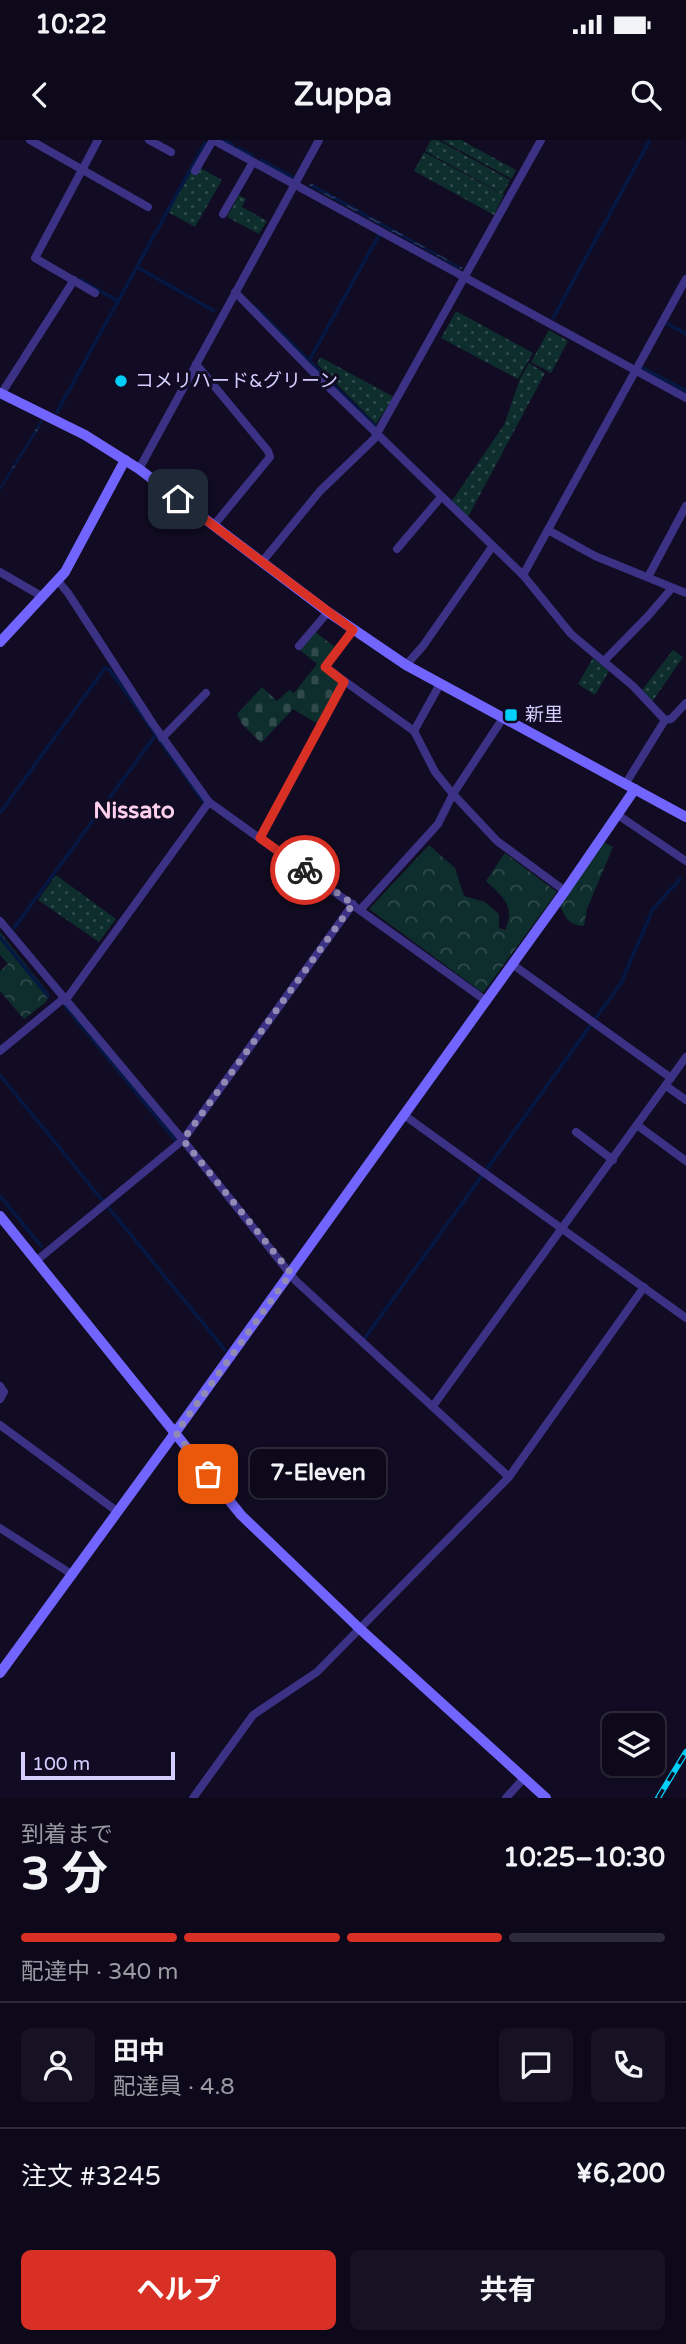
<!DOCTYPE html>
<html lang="ja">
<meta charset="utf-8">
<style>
body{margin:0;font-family:"Varela Round","Noto Sans JP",sans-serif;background:#161223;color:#f1f3f6;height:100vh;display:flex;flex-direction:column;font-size:26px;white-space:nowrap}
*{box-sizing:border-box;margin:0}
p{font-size:23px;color:#9a9aa2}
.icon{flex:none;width:38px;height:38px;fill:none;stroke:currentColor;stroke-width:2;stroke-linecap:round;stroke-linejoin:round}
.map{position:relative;height:1658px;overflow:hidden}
.panel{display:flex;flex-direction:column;background:#0d091a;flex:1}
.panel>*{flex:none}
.fabs{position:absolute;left:602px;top:1573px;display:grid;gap:14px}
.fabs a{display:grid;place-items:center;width:63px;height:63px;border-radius:10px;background:#0d091a;box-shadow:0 4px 10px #0003,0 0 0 2px #2d2a39;font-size:35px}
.scale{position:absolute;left:21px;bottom:18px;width:154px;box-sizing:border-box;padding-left:7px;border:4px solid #d6ceff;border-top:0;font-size:19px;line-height:24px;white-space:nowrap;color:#d6ceff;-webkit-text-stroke:5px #110c23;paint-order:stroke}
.pin{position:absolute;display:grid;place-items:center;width:60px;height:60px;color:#fff;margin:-30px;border-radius:14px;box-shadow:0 4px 10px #0006}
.courier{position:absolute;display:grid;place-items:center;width:70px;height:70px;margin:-35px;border:5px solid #d93025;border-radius:50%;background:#fff;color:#222;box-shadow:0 2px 9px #0007}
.bubble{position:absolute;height:49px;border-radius:10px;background:#0d091a;box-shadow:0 4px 10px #0003,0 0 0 2px #2d2a39;font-size:23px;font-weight:700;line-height:49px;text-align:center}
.headline em{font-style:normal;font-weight:700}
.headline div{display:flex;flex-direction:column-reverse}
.headline{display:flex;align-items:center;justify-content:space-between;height:119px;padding:0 21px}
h1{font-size:46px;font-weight:700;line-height:52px}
.bar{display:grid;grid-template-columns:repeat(4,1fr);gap:10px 7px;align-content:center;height:84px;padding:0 21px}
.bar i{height:9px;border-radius:5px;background:#2d2a39}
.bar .on{background:#d93025}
.bar p{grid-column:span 4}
.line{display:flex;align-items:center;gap:18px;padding:0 21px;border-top:2px solid #2d2a39}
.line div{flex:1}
.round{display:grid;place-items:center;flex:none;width:74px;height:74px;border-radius:10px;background:#161223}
.cta{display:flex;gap:14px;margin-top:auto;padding:14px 21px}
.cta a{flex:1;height:80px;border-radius:10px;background:#d93025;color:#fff;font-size:28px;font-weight:700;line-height:80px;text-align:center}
.cta a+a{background:#161223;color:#f1f3f6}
.status{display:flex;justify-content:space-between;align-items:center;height:49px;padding:0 35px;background:#0d091a;direction:ltr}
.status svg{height:19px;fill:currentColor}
header{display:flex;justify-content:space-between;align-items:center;height:91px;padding:0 21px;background:#0d091a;font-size:32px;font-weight:700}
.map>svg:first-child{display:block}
.grass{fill:url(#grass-dots)}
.forest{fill:url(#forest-crowns)}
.cemetery{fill:url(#cemetery-stones)}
.water{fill:url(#water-ripples)}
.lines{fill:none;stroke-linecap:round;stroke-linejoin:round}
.stream{stroke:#051743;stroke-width:3.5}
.street{stroke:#3b3286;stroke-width:8}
.secondary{stroke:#7265ff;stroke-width:10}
.rail-casing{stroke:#00cff9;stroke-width:6}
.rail{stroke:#110c23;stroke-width:3.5;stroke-dasharray:10;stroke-linecap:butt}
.done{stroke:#918ab2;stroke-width:7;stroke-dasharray:0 12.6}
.route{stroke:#d93025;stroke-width:9}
.poi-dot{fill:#00cff9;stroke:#110c23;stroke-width:2.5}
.labels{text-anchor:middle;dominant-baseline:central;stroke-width:6;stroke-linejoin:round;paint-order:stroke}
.poi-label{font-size:19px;fill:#d6ceff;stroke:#110c23;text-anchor:start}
.quarter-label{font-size:23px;font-weight:bold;fill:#ffd0eb;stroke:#110c23}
</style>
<div class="status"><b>10:22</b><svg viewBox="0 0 49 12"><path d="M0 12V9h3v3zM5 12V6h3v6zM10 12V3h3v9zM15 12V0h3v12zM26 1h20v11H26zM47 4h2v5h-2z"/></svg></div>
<header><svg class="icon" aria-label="back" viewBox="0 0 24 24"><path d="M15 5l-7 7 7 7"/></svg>Zuppa<svg class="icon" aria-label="search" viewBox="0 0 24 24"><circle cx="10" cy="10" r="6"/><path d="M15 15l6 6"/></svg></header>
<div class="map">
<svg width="686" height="1658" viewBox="0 0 686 1658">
<defs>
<pattern id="grass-dots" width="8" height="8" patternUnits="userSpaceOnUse" patternTransform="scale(1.75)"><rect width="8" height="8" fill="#0e2d2d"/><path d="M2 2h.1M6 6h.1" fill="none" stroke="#304a4c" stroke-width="1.8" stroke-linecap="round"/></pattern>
<pattern id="forest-crowns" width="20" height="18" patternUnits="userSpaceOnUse" patternTransform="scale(1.75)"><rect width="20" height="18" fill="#0e2d2d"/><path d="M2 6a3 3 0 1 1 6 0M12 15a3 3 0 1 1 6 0" fill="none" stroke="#304a4c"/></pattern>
<pattern id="cemetery-stones" width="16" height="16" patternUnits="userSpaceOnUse" patternTransform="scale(1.75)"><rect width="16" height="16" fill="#0e2d2d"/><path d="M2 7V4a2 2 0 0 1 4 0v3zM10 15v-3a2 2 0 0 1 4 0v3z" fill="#304a4c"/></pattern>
<pattern id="water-ripples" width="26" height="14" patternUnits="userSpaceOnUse" patternTransform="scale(1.75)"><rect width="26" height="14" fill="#051743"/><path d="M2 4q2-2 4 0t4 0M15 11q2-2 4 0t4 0" fill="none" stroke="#29385f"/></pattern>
</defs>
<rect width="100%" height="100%" fill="#110c23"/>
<g class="grass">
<path d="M 431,0 L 438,0 L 510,40 L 503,54 L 425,11 Z"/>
<path d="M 441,0 L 461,0 L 516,30 L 512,39 Z"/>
<path d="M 424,12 L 504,55 L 494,75 L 414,31 Z"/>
<path d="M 195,25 L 222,40 L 195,87 L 168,72 Z"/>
<path d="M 239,55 L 246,59 L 242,67 L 267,81 L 259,94 L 227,77 Z"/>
<path d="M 456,171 L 533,213 L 518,239 L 441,198 Z"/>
<path d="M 549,190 L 568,201 L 551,233 L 531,222 Z"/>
<path d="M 320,217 L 394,257 L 376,284 L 317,224 Z"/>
<path d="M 529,223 L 545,233 L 468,377 L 451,362 L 504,285 L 520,239 Z"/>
<path d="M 673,510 L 683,517 L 652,562 L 642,550 Z"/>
<path d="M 593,518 L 609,531 L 595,555 L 578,544 Z"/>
<path d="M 56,735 L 116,779 L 99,802 L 38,760 Z"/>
</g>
<g class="forest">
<path d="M 604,702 L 613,707 L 587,769 L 584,786 C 569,785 566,779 560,766 Z"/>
<path d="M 429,705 L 455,728 L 464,756 L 485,762 L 499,774 L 499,788 L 505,790 C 516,766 503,757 486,741 L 505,713 L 557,752 L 483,853 L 369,769 Z"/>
<path d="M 0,792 L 49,854 L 46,862 L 24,879 L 0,851 L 0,831 L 8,824 L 0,815 Z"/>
</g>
<path class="cemetery" d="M 314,491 L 335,507 L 320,526 L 339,544 L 318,584 L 293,569 L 261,603 L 242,584 L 237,574 L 262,547 L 277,561 L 289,550 L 294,553 L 317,524 L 300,510 Z"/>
<g class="water">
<path d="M 311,43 L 463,128 L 462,130 L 309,46 Z"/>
<path d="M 41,280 L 43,282 L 0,351 L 0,347 Z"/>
</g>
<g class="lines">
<g class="stream">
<path d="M 224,0 L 233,5"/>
<path d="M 238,8 L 253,16"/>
<path d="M 261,20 L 292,37"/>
<path d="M 137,127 L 214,171"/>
<path d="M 81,140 L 118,161"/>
<path d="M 255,167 L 375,286"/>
<path d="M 553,178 L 650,0"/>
<path d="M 668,184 L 686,194"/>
<path d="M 309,221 L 379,95"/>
<path d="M 643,228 L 686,251"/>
<path d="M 57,272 L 205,3"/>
<path d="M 0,673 L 105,528 L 109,529 L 203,661"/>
<path d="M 14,788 L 155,596"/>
<path d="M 0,797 L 48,856"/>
<path d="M 65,866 L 176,1001"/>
<path d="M 0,935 L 103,1061"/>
<path d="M 0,1056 L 41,1106"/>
<path d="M 108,1067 L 225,1210"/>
<path d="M 365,1198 L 621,843 L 653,769 L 680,739"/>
</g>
<g class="street">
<path d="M 30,0 L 148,67"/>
<path d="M 149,0 L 171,12"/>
<path d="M 213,0 L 686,258"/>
<path d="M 195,31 L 213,0"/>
<path d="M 223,74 L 253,22"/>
<path d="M 235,152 L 310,229 L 523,435 L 571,494 L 633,546 L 665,580"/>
<path d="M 95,153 L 35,118 L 98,0"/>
<path d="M 196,224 L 268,311 L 270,317 L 214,385"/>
<path d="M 1,254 L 74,140"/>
<path d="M 139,329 L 319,0"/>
<path d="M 548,390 L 595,416 L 686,453"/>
<path d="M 397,409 L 441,357"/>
<path d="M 262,422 L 320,351 L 374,299 L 541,0"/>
<path d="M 0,432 L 43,457"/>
<path d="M 523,435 L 686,139"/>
<path d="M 648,437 L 686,366"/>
<path d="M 58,441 L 68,453 L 153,584 L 209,662 L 485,860"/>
<path d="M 353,490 L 325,527 L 414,591 L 435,632 L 453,654 L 497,701 L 565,751"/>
<path d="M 299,506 L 328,472"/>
<path d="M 604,521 L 648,476 L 672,448"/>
<path d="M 406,525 L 423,506 L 492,407"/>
<path d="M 414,591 L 440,544"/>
<path d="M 162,598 L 206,553"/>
<path d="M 626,643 L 665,580 L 671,579 L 686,563"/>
<path d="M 618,675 L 686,721"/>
<path d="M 260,698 L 344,542"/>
<path d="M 360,770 L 438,684 L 453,654 L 503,578"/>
<path d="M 0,781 L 183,1000 L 296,1141 L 509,1337"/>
<path d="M 512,824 L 671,938"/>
<path d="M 65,861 L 209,662"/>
<path d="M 0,911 L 63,859"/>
<path d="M 666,946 L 686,960"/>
<path d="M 404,975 L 686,1178"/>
<path d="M 637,985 L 686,1021"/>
<path d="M 576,992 L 613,1020"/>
<path d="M 36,1121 L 183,1000 L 353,764"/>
<path d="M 0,1246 L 4,1252 L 0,1259"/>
<path d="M 433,1266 L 686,917"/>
<path d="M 0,1285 L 118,1372"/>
<path d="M 0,1388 L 73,1435"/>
<path d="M 193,1658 L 253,1575 L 317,1532 L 509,1337 L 644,1147"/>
<path d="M 506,1658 L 524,1638"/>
</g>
<g class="secondary">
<path d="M 0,253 L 85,295 L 139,329 L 328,472 L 406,525 L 686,677"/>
<path d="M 0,502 L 65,432 L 125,320"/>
<path d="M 0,1076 L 241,1375 L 359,1488 L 546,1658"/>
<path d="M 0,1533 L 175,1293 L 565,751 L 635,649"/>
</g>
<g class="rail-casing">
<path id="rail" d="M 658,1658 L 686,1612"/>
</g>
<use href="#rail" class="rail"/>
</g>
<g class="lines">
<path class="done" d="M 208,1334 L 176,1293 L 291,1133 L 183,1000 L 353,764 L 305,730"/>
<path class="route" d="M 178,359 L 353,490 L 325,527 L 344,542 L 260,698 L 305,730"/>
</g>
<g class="poi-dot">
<circle cx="121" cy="241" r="7"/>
<rect x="504" y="568" width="14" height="14" rx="3.5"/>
</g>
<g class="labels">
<g class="poi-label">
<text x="135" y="241">コメリハード&amp;グリーン</text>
<text x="525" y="575">新里</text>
</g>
<g class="quarter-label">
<text x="134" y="671">Nissato</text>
</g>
</g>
</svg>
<div class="fabs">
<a><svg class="icon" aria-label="layers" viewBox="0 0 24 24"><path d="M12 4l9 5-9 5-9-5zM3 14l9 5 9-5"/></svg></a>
</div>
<div class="scale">100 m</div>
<div class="pin" style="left:208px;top:1334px;background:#ea580c"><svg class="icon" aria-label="bag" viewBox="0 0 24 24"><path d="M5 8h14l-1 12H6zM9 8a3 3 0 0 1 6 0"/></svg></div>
<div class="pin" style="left:178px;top:359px;background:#1f2937"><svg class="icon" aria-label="home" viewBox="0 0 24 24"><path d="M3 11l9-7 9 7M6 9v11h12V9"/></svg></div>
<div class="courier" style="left:305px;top:730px"><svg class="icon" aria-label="bike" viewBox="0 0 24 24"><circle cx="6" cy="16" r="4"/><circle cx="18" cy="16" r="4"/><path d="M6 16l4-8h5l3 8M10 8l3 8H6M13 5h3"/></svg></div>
<div class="bubble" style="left:250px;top:1309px;width:136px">7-Eleven</div>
</div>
<section class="panel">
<div class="headline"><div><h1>3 分</h1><p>到着まで</p></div><em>10:25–10:30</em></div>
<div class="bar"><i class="on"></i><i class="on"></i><i class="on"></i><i></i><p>配達中 · 340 m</p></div>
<div class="line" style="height:126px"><a class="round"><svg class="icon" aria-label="person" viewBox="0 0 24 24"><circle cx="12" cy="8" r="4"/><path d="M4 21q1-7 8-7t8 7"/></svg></a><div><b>田中</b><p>配達員 · 4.8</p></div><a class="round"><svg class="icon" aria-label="chat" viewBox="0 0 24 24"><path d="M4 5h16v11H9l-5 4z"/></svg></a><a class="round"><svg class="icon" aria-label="phone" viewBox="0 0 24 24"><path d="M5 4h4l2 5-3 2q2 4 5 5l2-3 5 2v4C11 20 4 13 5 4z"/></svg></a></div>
<div class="line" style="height:91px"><div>注文 #3245</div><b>¥6,200</b></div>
<div class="cta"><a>ヘルプ</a><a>共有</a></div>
</section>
